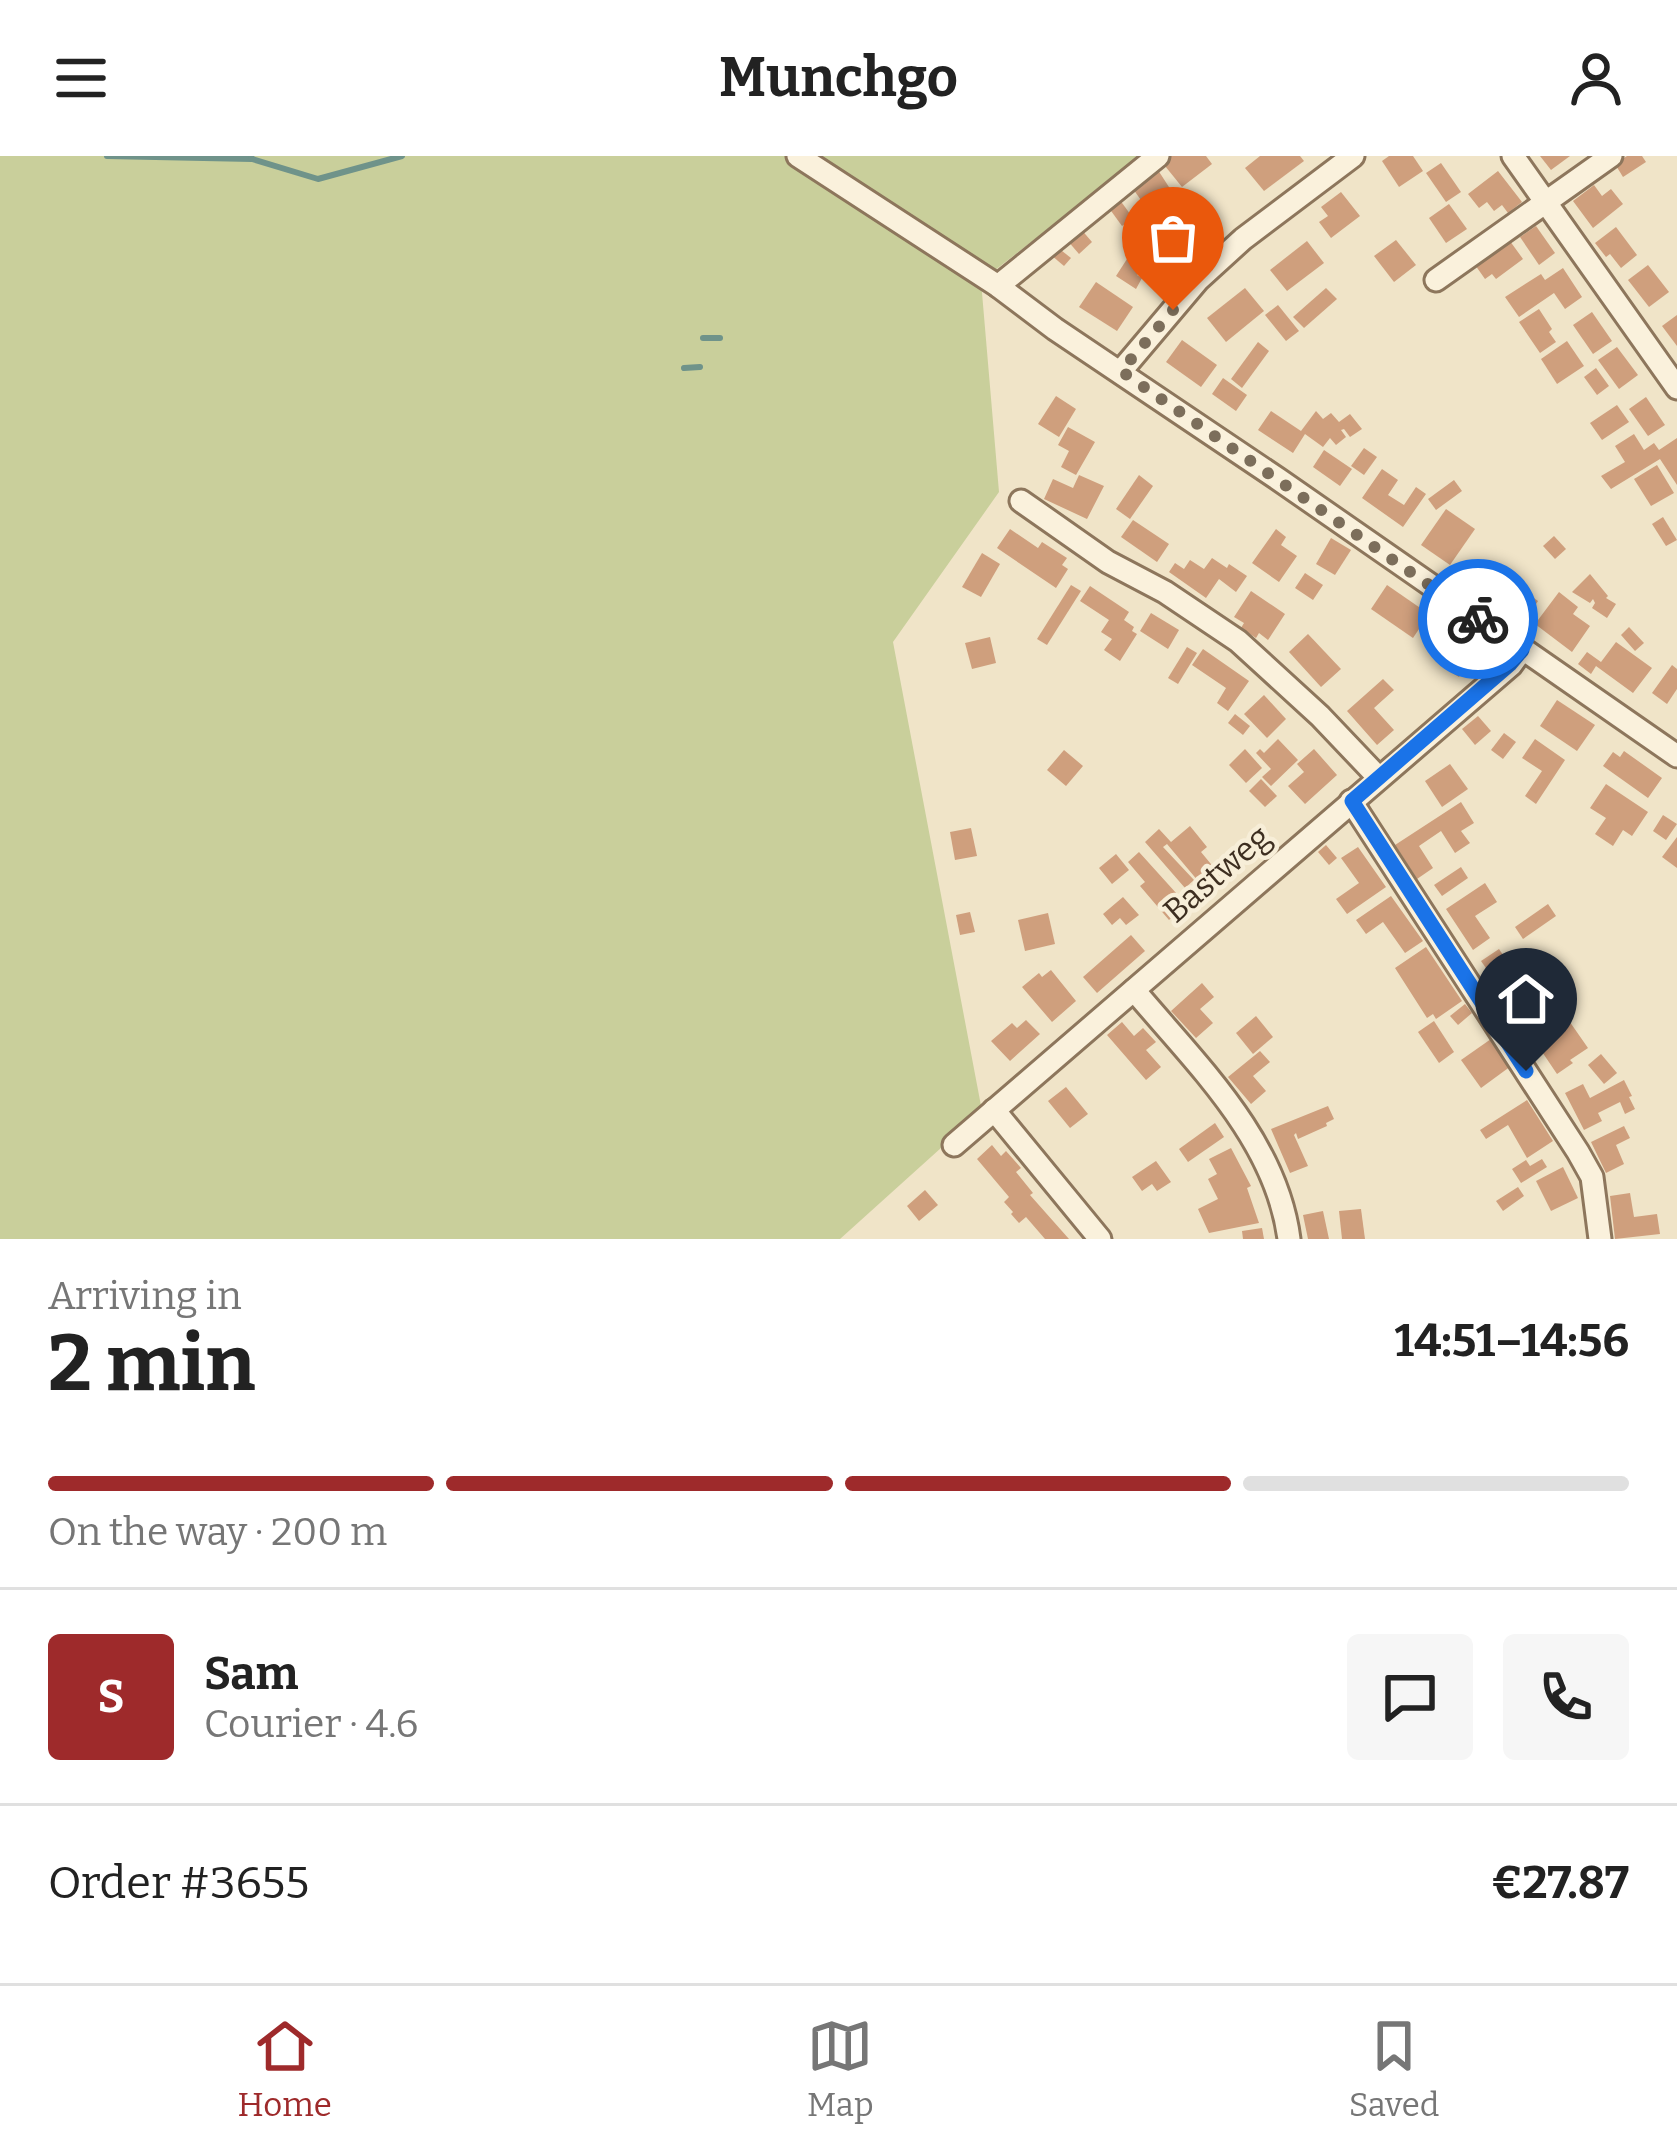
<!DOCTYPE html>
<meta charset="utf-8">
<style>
body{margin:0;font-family:Bitter,serif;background:#f6f6f6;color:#222;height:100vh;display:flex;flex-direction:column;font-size:45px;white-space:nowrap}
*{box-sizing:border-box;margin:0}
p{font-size:39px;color:#767676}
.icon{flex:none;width:66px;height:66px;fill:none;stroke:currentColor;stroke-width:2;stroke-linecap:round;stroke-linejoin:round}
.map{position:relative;height:1083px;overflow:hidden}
.panel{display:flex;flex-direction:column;background:#fff;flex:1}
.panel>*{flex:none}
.pin{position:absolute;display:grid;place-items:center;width:102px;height:102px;color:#fff;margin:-123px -51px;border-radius:50% 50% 50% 0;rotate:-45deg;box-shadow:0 0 12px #0007}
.pin .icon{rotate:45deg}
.courier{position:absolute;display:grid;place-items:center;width:120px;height:120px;margin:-60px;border:9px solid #1a73e8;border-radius:50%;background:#fff;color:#222;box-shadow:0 3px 15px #0007}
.headline em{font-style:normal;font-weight:700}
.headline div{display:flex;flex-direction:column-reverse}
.headline{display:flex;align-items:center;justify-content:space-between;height:204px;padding:0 48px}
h1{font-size:78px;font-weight:700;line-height:90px}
.bar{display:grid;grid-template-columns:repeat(4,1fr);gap:18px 12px;align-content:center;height:144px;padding:0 48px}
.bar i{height:15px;border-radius:9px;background:#e0e0e0}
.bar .current{background:#9e2a2b}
.bar p{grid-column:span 4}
.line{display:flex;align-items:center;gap:30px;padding:0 48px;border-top:3px solid #e0e0e0}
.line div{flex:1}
.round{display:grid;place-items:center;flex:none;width:126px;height:126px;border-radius:12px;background:#f6f6f6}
header{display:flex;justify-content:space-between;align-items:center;height:156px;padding:0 48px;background:#fff;font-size:54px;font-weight:700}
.tab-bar{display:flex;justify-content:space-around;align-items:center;height:168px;border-top:3px solid #e0e0e0;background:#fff;font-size:33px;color:#767676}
.tab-bar a{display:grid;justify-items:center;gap:6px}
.tab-bar .current{color:#9e2a2b}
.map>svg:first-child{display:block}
.green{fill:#c9cf9b}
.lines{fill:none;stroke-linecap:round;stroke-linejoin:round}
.stream{stroke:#6f938a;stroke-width:6}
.building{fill:#cf9f7d}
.minor-casing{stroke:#8d765c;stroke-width:27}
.minor{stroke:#faf1dc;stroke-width:21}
.done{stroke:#7c6e5b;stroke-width:12;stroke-dasharray:0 21.6}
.route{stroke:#1a73e8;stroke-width:15}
.labels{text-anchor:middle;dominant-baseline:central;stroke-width:9;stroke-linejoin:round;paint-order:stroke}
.street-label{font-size:33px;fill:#3d2e20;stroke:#f7eed8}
</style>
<header><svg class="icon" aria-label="menu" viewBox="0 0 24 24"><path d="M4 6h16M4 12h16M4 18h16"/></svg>Munchgo<svg class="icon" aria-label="person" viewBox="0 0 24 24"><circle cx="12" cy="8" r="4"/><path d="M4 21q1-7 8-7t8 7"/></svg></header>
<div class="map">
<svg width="1677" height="1083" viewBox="0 0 1677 1083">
<rect width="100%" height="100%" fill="#f0e4c8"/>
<path class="green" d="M 0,0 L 1142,0 L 981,125 L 999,336 L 893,486 L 982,955 L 840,1083 L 0,1083 Z"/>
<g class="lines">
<g class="stream">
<path d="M 107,0 L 252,3"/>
<path d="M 251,0 L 252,3 L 318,23 L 402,0"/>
<path d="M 703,182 L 720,182"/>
<path d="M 684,212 L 700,211"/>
</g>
</g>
<g class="building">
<path d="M 1168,0 L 1206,0 L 1212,8 L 1182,31 L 1161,5 Z"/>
<path d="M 1260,0 L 1300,0 L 1304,5 L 1264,35 L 1245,12 Z"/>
<path d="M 1389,0 L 1413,0 L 1423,15 L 1399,31 L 1382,5 Z"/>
<path d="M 1540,0 L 1570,0 L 1551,14 Z"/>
<path d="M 1627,0 L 1642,0 L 1646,6 L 1623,21 L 1615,8 Z"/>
<path d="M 1441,7 L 1461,36 L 1446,46 L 1426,17 Z"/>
<path d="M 1156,11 L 1178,45 L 1162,58 L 1150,42 L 1143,47 L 1131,30 Z"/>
<path d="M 1498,15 L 1522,46 L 1508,57 L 1502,49 L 1494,55 L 1487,46 L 1479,52 L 1468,38 Z"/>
<path d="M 1594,29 L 1602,40 L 1611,33 L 1623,48 L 1593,72 L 1573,45 Z"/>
<path d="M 1341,36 L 1360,60 L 1331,82 L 1319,66 L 1328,60 L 1321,51 Z"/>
<path d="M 1117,40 L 1133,62 L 1122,70 L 1106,48 Z"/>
<path d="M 1449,48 L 1467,73 L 1446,87 L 1429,62 Z"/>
<path d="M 1195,49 L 1214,71 L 1179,100 L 1160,78 Z"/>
<path d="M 1536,70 L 1555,97 L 1539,109 L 1520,81 Z"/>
<path d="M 1616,71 L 1637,99 L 1621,112 L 1610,98 L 1606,101 L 1595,87 Z"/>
<path d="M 1080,72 L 1092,86 L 1079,98 L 1067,84 Z"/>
<path d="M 1507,81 L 1523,103 L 1496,123 L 1492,118 L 1485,123 L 1473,106 Z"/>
<path d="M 1396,84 L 1416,109 L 1394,126 L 1374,100 Z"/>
<path d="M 1307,85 L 1324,107 L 1287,135 L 1270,114 Z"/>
<path d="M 1057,91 L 1071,102 L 1064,110 L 1051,99 Z"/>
<path d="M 1127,103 L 1142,112 L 1137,119 L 1142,122 L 1136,133 L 1116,120 Z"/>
<path d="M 1648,109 L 1669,136 L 1649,151 L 1628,124 Z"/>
<path d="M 1563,112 L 1582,141 L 1565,153 L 1554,137 L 1519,161 L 1505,141 L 1541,118 L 1545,124 Z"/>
<path d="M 1096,126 L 1133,151 L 1117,175 L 1079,151 Z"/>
<path d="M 1245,132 L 1264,155 L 1226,186 L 1207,162 Z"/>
<path d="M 1326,132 L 1337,143 L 1304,172 L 1293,161 Z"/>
<path d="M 1278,149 L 1299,175 L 1286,185 L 1265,159 Z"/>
<path d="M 1539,153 L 1552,173 L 1549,176 L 1556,186 L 1540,197 L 1519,166 Z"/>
<path d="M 1592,156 L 1612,185 L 1593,198 L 1573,169 Z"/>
<path d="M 1677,159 L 1677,190 L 1662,170 Z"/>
<path d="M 1182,184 L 1217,209 L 1201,231 L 1166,206 Z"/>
<path d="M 1567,185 L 1584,210 L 1557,228 L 1541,203 Z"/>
<path d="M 1258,186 L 1269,195 L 1242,232 L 1231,223 Z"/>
<path d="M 1617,191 L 1638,219 L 1619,233 L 1598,204 Z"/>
<path d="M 1596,212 L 1609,230 L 1597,239 L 1584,221 Z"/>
<path d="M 1223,222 L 1247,239 L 1236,255 L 1212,238 Z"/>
<path d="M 1056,240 L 1076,253 L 1059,281 L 1038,268 Z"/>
<path d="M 1646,241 L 1665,269 L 1648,280 L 1629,253 Z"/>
<path d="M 1617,249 L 1629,266 L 1602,284 L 1590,267 Z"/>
<path d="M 1271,255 L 1301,275 L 1316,255 L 1323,263 L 1331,257 L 1339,266 L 1350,258 L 1362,273 L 1350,281 L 1344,273 L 1341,274 L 1346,281 L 1336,289 L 1330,282 L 1323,291 L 1305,278 L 1293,297 L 1258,274 Z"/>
<path d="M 1068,271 L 1095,286 L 1076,319 L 1061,311 L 1069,295 L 1058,289 Z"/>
<path d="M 1634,278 L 1644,294 L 1654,287 L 1659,294 L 1677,282 L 1677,329 L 1660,303 L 1611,333 L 1601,320 L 1625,306 L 1615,290 Z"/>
<path d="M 1364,292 L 1377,301 L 1364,319 L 1351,310 Z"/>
<path d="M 1324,294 L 1352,313 L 1340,330 L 1313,311 Z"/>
<path d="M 1657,309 L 1674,337 L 1651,350 L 1634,323 Z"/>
<path d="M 1382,313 L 1398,324 L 1388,339 L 1404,349 L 1416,331 L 1426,338 L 1403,371 L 1362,342 Z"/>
<path d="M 1079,319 L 1104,330 L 1087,363 L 1044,343 L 1053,323 L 1073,332 Z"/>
<path d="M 1139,319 L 1153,330 L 1130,363 L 1116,353 Z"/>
<path d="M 1454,324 L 1462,335 L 1436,354 L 1428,343 Z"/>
<path d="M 1446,353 L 1475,373 L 1450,409 L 1421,389 Z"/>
<path d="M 1663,361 L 1677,384 L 1666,390 L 1652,368 Z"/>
<path d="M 1133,364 L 1169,388 L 1157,406 L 1121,381 Z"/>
<path d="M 1010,373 L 1038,392 L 1042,386 L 1067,402 L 1062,409 L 1068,413 L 1056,432 L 997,392 Z"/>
<path d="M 1276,373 L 1286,381 L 1281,389 L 1297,400 L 1279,426 L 1252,407 Z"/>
<path d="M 1554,380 L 1566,393 L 1555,403 L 1543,390 Z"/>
<path d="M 1331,382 L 1351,394 L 1335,419 L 1316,408 Z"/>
<path d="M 982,397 L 1000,408 L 981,441 L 962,431 Z"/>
<path d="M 1212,402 L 1227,412 L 1229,408 L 1247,420 L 1236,436 L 1219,423 L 1206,442 L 1169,416 L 1175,407 L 1184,413 L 1190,404 L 1204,413 Z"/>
<path d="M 1486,405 L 1495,412 L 1484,427 L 1475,420 Z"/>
<path d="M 1305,417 L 1323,429 L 1313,444 L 1295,432 Z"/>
<path d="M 1590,418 L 1608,440 L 1606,442 L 1616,448 L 1607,462 L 1592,452 L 1595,447 L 1593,443 L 1590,447 L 1572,436 Z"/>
<path d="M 1071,429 L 1081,435 L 1047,489 L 1037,483 Z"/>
<path d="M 1387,429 L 1429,458 L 1413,482 L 1371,453 Z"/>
<path d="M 1090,430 L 1129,456 L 1124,464 L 1134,471 L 1132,475 L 1137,478 L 1120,505 L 1104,494 L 1112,483 L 1101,476 L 1109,464 L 1080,445 Z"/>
<path d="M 1521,433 L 1538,445 L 1529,459 L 1511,448 Z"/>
<path d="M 1251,435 L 1285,458 L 1268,484 L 1259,477 L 1256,482 L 1241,472 L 1244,467 L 1234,461 Z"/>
<path d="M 1559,436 L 1578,451 L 1573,458 L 1590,470 L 1572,496 L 1535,468 Z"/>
<path d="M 1151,457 L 1179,474 L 1168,493 L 1140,475 Z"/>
<path d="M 1629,471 L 1644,487 L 1635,495 L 1621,479 Z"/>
<path d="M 1308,478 L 1341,513 L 1321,531 L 1289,496 Z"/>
<path d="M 990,481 L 996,507 L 972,513 L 965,487 Z"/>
<path d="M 1468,483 L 1479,490 L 1459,521 L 1448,514 Z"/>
<path d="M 1616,486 L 1652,512 L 1633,537 L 1596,510 L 1591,518 L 1578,508 L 1587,496 L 1601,506 Z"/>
<path d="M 1187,491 L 1197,497 L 1178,528 L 1168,522 Z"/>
<path d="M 1203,493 L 1249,525 L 1228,555 L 1217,547 L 1226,532 L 1192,509 Z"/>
<path d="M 1672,509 L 1677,513 L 1677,533 L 1667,548 L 1652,537 Z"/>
<path d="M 1383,523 L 1394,534 L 1374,552 L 1394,574 L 1377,589 L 1347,555 Z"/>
<path d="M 1264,539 L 1286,563 L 1267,582 L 1244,558 Z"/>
<path d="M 1557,544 L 1595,569 L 1577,595 L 1540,570 Z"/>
<path d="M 1235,558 L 1250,570 L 1243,579 L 1228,567 Z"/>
<path d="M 1478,560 L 1491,575 L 1475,589 L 1462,573 Z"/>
<path d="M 1504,577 L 1516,586 L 1503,603 L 1491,594 Z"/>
<path d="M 1278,583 L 1298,604 L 1271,630 L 1262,621 L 1271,613 L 1256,597 L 1260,593 L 1264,597 Z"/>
<path d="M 1535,583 L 1565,604 L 1536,648 L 1525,640 L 1542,615 L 1522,602 Z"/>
<path d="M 1245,593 L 1262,612 L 1246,627 L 1229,609 Z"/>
<path d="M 1314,593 L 1337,619 L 1305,648 L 1288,630 L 1304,616 L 1297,608 Z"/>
<path d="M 1064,594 L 1083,610 L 1066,630 L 1047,614 Z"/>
<path d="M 1624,595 L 1662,622 L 1648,642 L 1603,610 L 1613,596 L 1620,601 Z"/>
<path d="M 1450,608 L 1468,633 L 1442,651 L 1425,625 Z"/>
<path d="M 1261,623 L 1277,640 L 1265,651 L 1249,635 Z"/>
<path d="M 1606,628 L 1648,656 L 1632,680 L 1623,674 L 1613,690 L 1595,678 L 1606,662 L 1590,652 Z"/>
<path d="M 1461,646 L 1474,667 L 1461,675 L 1470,687 L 1455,697 L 1441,675 L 1419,690 L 1433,712 L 1417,723 L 1395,689 Z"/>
<path d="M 1663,659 L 1677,668 L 1666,684 L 1653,675 Z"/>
<path d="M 1190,670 L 1207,691 L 1201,696 L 1220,719 L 1204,732 L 1167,688 L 1163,691 L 1194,724 L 1185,732 L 1145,686 L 1159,673 L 1171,686 Z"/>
<path d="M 971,672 L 977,700 L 955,704 L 950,676 Z"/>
<path d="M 1677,681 L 1677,712 L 1662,701 Z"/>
<path d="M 1326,689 L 1337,702 L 1329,709 L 1318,696 Z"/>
<path d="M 1358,691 L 1386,731 L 1347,758 L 1336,743 L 1359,727 L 1341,702 Z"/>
<path d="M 1139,696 L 1186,748 L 1169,764 L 1140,730 L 1145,726 L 1128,706 Z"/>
<path d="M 1116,698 L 1129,714 L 1112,728 L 1099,712 Z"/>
<path d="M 1461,711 L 1468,722 L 1442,740 L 1434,729 Z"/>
<path d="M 1485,727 L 1497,746 L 1475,760 L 1490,782 L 1473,794 L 1446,753 Z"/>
<path d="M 1391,740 L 1423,785 L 1405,797 L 1383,766 L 1366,778 L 1356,764 Z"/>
<path d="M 1123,741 L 1139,759 L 1126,769 L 1120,762 L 1112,769 L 1103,758 Z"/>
<path d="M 1548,748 L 1556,760 L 1523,783 L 1515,771 Z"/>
<path d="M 970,756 L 975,776 L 960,779 L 956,759 Z"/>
<path d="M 1048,757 L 1055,788 L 1025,795 L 1018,764 Z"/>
<path d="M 1131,779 L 1145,795 L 1097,837 L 1083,821 Z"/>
<path d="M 1426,791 L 1462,845 L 1436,863 L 1433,858 L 1427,862 L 1395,812 Z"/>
<path d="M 1499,793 L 1505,802 L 1488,815 L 1481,805 Z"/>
<path d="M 1522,801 L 1549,842 L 1538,850 L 1533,844 L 1524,849 L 1520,843 L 1510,849 L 1491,821 Z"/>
<path d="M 1051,814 L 1076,845 L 1052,866 L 1022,831 L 1039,817 L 1042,821 Z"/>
<path d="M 1202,827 L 1214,841 L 1200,853 L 1213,867 L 1196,882 L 1171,855 Z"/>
<path d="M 1465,848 L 1472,857 L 1458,869 L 1450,860 Z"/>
<path d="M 1565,859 L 1588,892 L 1570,904 L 1573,907 L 1557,918 L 1532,881 Z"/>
<path d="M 1256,860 L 1273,881 L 1253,898 L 1236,877 Z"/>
<path d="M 1026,864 L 1040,878 L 1010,905 L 991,885 L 1012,867 L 1017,872 Z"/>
<path d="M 1434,865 L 1454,896 L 1439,907 L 1418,876 Z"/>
<path d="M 1122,866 L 1134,880 L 1143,872 L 1156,886 L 1146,894 L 1161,911 L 1146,924 L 1107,879 Z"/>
<path d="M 1491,883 L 1511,910 L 1481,932 L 1461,904 Z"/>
<path d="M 1260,895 L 1270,906 L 1253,920 L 1266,935 L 1251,948 L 1228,921 Z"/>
<path d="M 1601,898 L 1617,917 L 1604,928 L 1588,909 Z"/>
<path d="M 1624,924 L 1632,940 L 1629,941 L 1635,953 L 1625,958 L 1620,946 L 1598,957 L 1602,965 L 1584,974 L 1565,937 L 1583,928 L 1590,942 Z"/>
<path d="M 1066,931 L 1088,958 L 1070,972 L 1048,945 Z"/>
<path d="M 1527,944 L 1553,985 L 1527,1002 L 1508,969 L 1486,983 L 1480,974 Z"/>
<path d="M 1328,950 L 1334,963 L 1326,967 L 1327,970 L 1298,983 L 1296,977 L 1294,979 L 1308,1010 L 1290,1017 L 1271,973 Z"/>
<path d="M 1215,967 L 1224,981 L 1188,1006 L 1179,993 Z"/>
<path d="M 1624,970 L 1630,982 L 1616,989 L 1624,1008 L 1606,1017 L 1591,986 Z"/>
<path d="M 992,989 L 1001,1000 L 1006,995 L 1021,1012 L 1016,1016 L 1033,1037 L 1030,1039 L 1069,1083 L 1045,1083 L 1026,1061 L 1019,1067 L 1011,1058 L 1013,1056 L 1004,1046 L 1009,1041 L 977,1003 Z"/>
<path d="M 1231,992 L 1251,1030 L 1247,1032 L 1259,1067 L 1209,1077 L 1198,1053 L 1218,1043 L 1208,1023 L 1217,1018 L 1209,1003 Z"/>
<path d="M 1542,1003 L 1547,1011 L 1521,1027 L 1512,1013 L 1526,1004 L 1530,1010 Z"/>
<path d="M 1156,1005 L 1171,1026 L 1157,1035 L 1152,1028 L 1142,1035 L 1132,1021 Z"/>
<path d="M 1563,1011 L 1578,1042 L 1551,1055 L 1536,1025 Z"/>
<path d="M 1518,1031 L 1524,1040 L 1503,1055 L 1496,1045 Z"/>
<path d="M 925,1034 L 938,1049 L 919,1065 L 907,1050 Z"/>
<path d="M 1630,1037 L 1634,1061 L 1657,1058 L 1660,1078 L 1615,1083 L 1610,1040 Z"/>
<path d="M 1361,1053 L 1365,1083 L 1342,1083 L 1339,1055 Z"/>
<path d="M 1323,1055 L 1329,1083 L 1308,1083 L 1303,1059 Z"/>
<path d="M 1262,1072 L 1264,1083 L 1243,1083 L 1242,1075 Z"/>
</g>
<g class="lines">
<g class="minor-casing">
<g id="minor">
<path d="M 798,0 L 998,130 L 1055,173 L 1278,323 L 1677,600"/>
<path d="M 1513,0 L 1677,232"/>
<path d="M 1436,124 L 1611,0"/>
<path d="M 998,130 L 1158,0"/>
<path d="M 1121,215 L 1198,124 L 1243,83 L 1353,0"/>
<path d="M 1021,345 L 1108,406 L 1165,436 L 1238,485 L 1320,560 L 1378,621"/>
<path d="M 1351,645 L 1578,996 L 1592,1021 L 1600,1083"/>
<path d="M 1134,834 C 1196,908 1276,983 1289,1083"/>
<path d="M 994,954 L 1100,1083"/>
<path d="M 954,989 L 1511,509 L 1522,494"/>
</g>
</g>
<use href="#minor" class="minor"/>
</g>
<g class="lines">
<path class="done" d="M 1173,154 L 1121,215 L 1478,463"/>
<path class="route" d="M 1478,463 L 1522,494 L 1510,508 L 1352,645 L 1526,915"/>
</g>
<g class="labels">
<g class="street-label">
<text transform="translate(1217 718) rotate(-41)">Bastweg</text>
</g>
</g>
</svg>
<div class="pin" style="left:1173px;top:154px;background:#ea580c"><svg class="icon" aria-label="bag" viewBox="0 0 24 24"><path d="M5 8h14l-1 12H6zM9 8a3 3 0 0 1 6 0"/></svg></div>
<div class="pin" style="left:1526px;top:915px;background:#1f2937"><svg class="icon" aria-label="home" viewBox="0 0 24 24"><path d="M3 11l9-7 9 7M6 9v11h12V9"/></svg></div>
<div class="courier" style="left:1478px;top:463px"><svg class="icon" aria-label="bike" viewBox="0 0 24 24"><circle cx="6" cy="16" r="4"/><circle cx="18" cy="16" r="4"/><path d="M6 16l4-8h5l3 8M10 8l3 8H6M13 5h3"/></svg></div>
</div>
<section class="panel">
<div class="headline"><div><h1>2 min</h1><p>Arriving in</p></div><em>14:51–14:56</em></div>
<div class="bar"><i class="current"></i><i class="current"></i><i class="current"></i><i></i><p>On the way · 200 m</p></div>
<div class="line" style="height:216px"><b class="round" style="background:#9e2a2b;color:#fff">S</b><div><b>Sam</b><p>Courier · 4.6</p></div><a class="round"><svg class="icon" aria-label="chat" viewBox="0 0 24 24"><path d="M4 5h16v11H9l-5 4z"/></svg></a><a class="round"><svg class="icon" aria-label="phone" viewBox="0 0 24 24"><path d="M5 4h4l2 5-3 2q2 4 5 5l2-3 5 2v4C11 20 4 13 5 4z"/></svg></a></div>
<div class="line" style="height:156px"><div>Order #3655</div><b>€27.87</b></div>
</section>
<nav class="tab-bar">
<a class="current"><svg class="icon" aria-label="home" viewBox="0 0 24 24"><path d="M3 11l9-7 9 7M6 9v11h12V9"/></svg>Home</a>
<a><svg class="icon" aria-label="map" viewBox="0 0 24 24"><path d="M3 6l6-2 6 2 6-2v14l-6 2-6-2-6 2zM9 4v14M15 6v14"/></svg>Map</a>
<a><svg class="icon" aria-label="saved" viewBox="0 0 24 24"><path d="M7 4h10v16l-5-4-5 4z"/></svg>Saved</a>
</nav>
